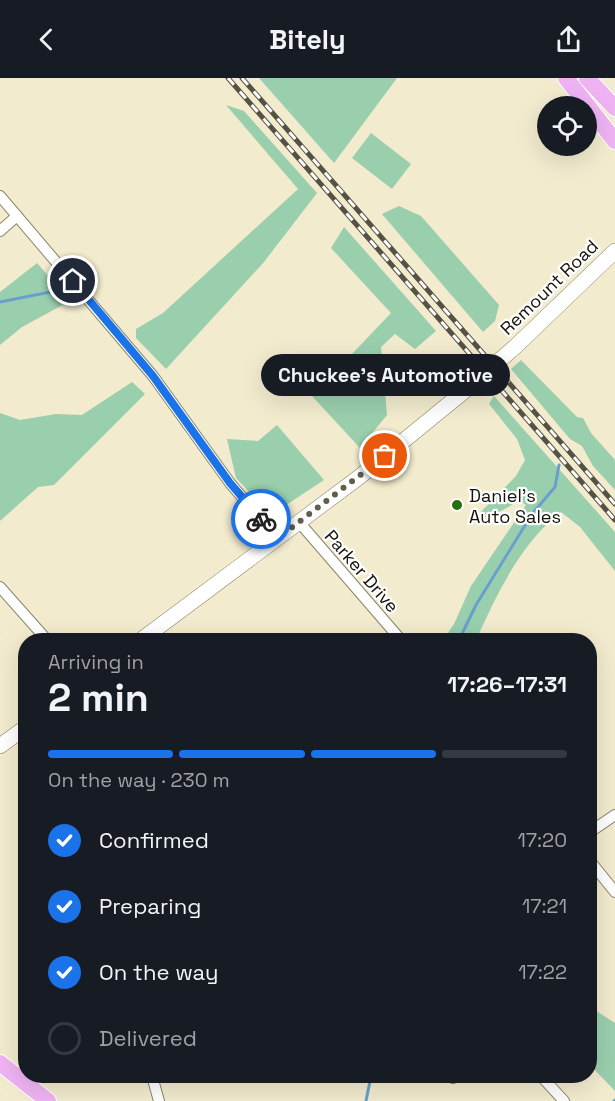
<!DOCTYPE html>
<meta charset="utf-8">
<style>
body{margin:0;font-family:"Space Grotesk",sans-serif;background:#242831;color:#f1f3f6;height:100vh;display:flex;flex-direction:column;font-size:22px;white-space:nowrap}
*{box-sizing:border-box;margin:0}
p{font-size:20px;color:#9ea1a6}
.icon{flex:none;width:33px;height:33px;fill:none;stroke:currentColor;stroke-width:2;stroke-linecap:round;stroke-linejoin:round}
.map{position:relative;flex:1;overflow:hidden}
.sheet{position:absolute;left:18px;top:555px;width:579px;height:450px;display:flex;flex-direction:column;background:#171b24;border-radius:24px;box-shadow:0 6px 24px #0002}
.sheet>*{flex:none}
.buttons{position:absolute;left:537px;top:18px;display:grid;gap:12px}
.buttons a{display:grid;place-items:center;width:60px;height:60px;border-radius:50%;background:#171b24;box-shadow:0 6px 24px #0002;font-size:30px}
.pin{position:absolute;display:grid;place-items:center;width:51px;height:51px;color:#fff;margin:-26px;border:3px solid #fff;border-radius:50%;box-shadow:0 2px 6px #0007}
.courier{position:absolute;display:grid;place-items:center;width:60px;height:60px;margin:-30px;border:4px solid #1a73e8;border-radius:50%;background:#fff;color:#222;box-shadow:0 2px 8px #0007}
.bubble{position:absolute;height:42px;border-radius:21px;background:#171b24;box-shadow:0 6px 24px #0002;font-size:20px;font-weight:600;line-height:42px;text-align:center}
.headline em{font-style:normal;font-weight:600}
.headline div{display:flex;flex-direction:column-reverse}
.headline{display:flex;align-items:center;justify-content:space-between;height:102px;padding:0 30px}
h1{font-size:39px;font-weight:600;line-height:45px}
.bar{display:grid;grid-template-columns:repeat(4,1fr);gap:9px 6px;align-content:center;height:72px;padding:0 30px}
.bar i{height:8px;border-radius:4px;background:#363941}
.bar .current{background:#1a73e8}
.bar p{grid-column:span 4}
ol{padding:0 30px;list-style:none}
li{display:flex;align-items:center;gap:18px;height:66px}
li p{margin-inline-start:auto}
li .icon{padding:6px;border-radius:50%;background:#1a73e8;color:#fff;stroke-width:4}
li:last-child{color:#9ea1a6}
li i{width:33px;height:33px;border:3px solid #363941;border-radius:50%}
header{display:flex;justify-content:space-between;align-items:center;height:78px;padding:0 30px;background:#171b24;font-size:27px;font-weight:600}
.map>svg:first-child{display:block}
.green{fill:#9acfae}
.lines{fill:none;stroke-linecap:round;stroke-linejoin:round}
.stream{stroke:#699fcd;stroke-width:3}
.minor-casing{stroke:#8a846a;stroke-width:12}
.secondary-casing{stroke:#8a846a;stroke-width:16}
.primary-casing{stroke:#fff;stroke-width:18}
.minor{stroke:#fff;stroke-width:10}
.secondary{stroke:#fff;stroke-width:15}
.primary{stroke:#efb3f3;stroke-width:16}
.rail-casing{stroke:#565243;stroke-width:5}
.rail{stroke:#fff;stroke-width:3;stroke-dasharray:9;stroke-linecap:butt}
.secondary-bridge-casing{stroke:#8a846a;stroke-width:16;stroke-linecap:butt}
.secondary-bridge{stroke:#fff;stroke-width:15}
.done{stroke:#625e4d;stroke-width:6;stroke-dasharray:0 10.8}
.route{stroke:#1a73e8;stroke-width:8}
.poi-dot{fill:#276e0d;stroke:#fff;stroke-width:2}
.labels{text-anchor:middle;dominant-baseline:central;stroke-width:4.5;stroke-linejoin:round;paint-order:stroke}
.street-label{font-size:18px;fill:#141208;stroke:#fff}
.poi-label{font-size:18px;fill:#141208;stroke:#fff;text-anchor:start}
</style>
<header><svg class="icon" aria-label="back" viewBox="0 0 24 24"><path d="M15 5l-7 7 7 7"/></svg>Bitely<svg class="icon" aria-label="share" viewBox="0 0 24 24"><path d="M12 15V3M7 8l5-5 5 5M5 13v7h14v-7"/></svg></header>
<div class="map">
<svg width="615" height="1023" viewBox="0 0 615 1023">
<rect width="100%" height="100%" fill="#f2ebce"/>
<g class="green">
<path d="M 259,0 L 397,0 L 334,85 Z"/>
<path d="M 226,27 L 244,33 L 317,115 L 264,184 L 166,291 L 136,260 L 136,251 L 163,235 L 298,111 Z"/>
<path d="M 371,55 L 411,86 L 392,111 L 352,80 Z"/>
<path d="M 399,128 L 421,138 L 499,227 L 495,243 L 483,254 L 382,136 Z"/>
<path d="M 344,149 L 436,253 L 415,271 L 395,256 L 381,269 L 387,337 L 360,370 L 312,318 L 391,235 L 331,170 Z"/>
<path d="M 37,185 L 70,223 L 22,249 L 0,267 L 0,214 Z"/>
<path d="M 521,282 L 577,339 L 583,340 L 591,355 L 615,382 L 615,412 L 593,388 L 582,368 L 570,361 L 511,291 Z"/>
<path d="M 132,304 L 145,316 L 54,407 L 38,409 L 0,443 L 0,335 L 20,342 L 56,336 L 82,337 Z"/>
<path d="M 494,318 L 615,454 L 615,493 L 580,449 L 561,434 C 520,466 497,516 476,562 L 443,562 L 454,546 L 471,508 L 526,427 L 520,423 C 504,430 486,444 470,445 L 516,398 L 525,382 L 517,361 L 489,326 Z"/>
<path d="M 277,347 L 324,402 L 271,437 L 236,400 L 227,361 L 258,363 Z"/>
<path d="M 590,929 L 615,945 L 615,1013 L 590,987 Z"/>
</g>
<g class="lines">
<g class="stream">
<path d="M 73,181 L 76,192"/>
<path d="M 0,224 L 60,212 L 63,203"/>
<path d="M 459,562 L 476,527 L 532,436 L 555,409 L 559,387"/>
<path d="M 366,1023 L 371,998"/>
<path d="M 614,1023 L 615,1022"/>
</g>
<g class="minor-casing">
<g id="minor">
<path d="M 0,118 L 153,298 L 230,405 L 277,460"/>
<path d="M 0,153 L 17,138"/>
<path d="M 299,444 L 401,562"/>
<path d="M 0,509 L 47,562"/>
<path d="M 590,754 L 615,737"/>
<path d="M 590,783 L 615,814"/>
<path d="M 152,998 L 159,1023"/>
<path d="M 541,998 L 564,1023"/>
<path d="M 453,1000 L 456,998"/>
</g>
</g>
<g class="secondary-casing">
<g id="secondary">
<path d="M 516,268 L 615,173"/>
<path d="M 141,562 L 358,400 L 467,311"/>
<path d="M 0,668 L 26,649"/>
</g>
</g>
<g class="primary-casing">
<g id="primary">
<path d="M 566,0 L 615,63"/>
<path d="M 587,0 L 615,30"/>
<path d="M 0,985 L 48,1023"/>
</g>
</g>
<use href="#minor" class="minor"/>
<use href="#secondary" class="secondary"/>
<use href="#primary" class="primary"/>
<g class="rail-casing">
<g id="rail">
<path d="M 228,0 L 615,442"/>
<path d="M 242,0 L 615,426"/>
</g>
</g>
<use href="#rail" class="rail"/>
<g class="secondary-bridge-casing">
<path id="secondary-bridge" d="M 467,311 L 516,268"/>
</g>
<use href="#secondary-bridge" class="secondary-bridge"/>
</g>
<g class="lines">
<path class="done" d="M 261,441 L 278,460 L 385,378"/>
<path class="route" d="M 73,203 L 153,298 L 230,405 L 261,441"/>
</g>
<circle class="poi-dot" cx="457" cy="427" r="6"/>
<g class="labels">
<g class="street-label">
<text transform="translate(549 209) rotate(-44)">Remount Road</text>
<text transform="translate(362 493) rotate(49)">Parker Drive</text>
</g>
<g class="poi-label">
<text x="469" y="417">Daniel's<tspan x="469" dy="21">Auto Sales</tspan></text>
</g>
</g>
</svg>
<div class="buttons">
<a><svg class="icon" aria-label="locate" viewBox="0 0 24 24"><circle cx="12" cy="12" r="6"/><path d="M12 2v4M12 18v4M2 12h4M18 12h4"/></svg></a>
</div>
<div class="pin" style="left:385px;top:378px;background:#ea580c"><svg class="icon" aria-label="bag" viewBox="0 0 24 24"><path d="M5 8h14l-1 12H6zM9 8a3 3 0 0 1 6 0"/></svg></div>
<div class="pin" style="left:73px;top:203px;background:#1f2937"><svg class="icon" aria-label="home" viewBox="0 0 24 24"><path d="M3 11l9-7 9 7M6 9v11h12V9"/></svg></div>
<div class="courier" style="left:261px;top:441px"><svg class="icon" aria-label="bike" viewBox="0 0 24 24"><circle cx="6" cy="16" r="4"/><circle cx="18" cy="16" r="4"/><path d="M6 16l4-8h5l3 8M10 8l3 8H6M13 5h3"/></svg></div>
<div class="bubble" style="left:261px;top:276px;width:249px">Chuckee's Automotive</div>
<section class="sheet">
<div class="headline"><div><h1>2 min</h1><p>Arriving in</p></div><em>17:26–17:31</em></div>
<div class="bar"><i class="current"></i><i class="current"></i><i class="current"></i><i></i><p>On the way · 230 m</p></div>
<ol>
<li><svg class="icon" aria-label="check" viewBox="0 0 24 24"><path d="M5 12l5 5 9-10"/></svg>Confirmed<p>17:20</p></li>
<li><svg class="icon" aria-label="check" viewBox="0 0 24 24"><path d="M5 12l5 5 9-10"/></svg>Preparing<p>17:21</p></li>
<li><svg class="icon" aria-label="check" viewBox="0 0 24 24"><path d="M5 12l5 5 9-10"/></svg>On the way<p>17:22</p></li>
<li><i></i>Delivered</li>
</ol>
</section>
</div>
